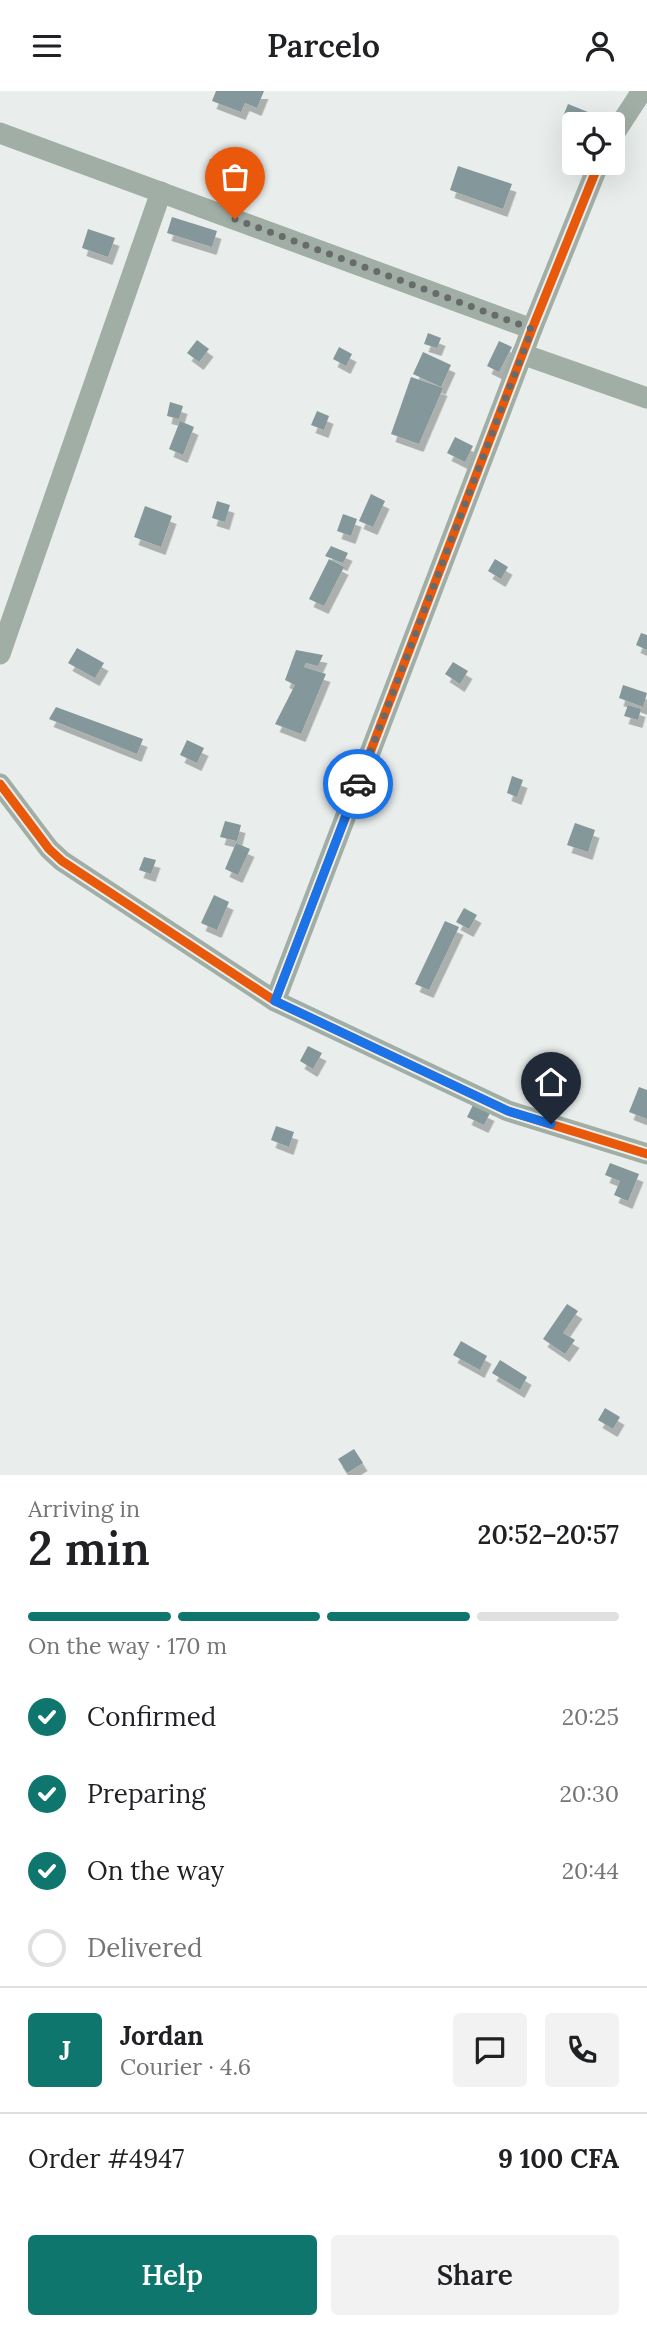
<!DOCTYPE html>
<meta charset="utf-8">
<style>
body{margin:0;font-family:Lora,serif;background:#f2f2f2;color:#202124;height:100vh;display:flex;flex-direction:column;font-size:26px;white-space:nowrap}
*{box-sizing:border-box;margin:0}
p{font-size:23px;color:#757577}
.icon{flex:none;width:38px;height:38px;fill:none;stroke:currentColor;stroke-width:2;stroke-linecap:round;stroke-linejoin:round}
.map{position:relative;height:1384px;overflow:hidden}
.drawer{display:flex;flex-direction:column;background:#fff;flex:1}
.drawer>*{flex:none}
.fabs{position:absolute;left:562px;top:21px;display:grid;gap:14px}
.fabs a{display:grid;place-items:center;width:63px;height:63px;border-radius:7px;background:#fff;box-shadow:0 7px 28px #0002;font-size:35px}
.pin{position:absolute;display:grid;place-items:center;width:60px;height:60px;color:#fff;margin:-72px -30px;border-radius:50% 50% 50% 0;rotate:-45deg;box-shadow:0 0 7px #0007}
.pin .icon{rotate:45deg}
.courier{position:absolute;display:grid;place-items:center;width:70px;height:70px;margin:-35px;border:5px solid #1a73e8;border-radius:50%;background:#fff;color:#222;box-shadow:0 2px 9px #0007}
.overview em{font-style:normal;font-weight:600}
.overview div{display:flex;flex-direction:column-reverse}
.overview{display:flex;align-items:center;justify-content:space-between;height:119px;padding:0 28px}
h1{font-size:46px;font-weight:600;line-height:52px}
.bar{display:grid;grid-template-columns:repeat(4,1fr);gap:10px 7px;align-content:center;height:84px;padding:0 28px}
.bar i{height:9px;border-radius:5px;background:#e0e0e0}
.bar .current{background:#0f766e}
.bar p{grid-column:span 4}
.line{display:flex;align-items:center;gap:18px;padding:0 28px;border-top:2px solid #e0e0e0}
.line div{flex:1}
.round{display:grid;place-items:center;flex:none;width:74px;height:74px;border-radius:7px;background:#f2f2f2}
ol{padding:0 28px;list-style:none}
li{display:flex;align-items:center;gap:21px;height:77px}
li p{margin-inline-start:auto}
li .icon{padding:7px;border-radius:50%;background:#0f766e;color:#fff;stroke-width:4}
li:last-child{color:#757577}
li i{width:38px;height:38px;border:4px solid #e0e0e0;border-radius:50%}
.cta{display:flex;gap:14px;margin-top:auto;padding:14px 28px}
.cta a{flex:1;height:80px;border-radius:7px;background:#0f766e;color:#fff;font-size:28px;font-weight:600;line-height:80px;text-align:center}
.cta a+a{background:#f2f2f2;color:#202124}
header{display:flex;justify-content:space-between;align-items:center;height:91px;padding:0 28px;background:#fff;font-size:32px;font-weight:600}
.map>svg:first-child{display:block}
.building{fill:#84979b;filter:url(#shadow)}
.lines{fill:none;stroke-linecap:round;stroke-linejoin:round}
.minor{stroke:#a0aea5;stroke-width:21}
.cycleway-casing{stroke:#e8efee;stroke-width:13}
.cycleway{stroke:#e8590c;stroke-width:9}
.done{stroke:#686b6b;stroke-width:7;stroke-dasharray:0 12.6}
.route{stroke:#1a73e8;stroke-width:9}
</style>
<header><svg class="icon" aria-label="menu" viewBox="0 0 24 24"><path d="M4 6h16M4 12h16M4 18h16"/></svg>Parcelo<svg class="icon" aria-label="person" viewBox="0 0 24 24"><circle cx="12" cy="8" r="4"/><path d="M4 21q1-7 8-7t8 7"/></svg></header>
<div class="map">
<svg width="647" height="1384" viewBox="0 0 647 1384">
<defs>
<filter id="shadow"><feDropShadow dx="4.5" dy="8" stdDeviation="0" flood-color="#0004"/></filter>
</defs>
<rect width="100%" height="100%" fill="#e9eeed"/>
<g class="building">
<path d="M 216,0 L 264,0 L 257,17 L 245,12 L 241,21 L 212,10 Z"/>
<path d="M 568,13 L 598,25 L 595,33 L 576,33 L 562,28 Z"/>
<path d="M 210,68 L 221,71 L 217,85 L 206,82 Z"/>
<path d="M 458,75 L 512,93 L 503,118 L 450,99 Z"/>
<path d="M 172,126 L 217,140 L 212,156 L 167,142 Z"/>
<path d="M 88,138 L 115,147 L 108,166 L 82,157 Z"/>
<path d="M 428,242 L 441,247 L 437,257 L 424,253 Z"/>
<path d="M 197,249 L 209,258 L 199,271 L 187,262 Z"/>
<path d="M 499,250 L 512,256 L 499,281 L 487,275 Z"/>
<path d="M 339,256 L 352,263 L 346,275 L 333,268 Z"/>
<path d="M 423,261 L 451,274 L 441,296 L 413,283 Z"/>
<path d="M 411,286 L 443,297 L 419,353 L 391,343 Z"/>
<path d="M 170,311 L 183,315 L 179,328 L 167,325 Z"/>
<path d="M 317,320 L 329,325 L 324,339 L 311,334 Z"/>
<path d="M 180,330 L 194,336 L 183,364 L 169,358 Z"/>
<path d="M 455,346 L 473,355 L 465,371 L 447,362 Z"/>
<path d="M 371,403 L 385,410 L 373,436 L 359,430 Z"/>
<path d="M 217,410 L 230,414 L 225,431 L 212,427 Z"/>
<path d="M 145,415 L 172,425 L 161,456 L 134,446 Z"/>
<path d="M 343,423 L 357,428 L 351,445 L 337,440 Z"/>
<path d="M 331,455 L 348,462 L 343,472 L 325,465 Z"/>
<path d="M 329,468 L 344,476 L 324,515 L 309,508 Z"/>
<path d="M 495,468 L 508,476 L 501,488 L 488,480 Z"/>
<path d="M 641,542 L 647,544 L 647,559 L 636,554 Z"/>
<path d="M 77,557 L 104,572 L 95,587 L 68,572 Z"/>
<path d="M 296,559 L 323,564 L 318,575 L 306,572 L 304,576 L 326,583 L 301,643 L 275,633 L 295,594 L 285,589 Z"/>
<path d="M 453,571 L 468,580 L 460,593 L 445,583 Z"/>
<path d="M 623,594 L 647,602 L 643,616 L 619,607 Z"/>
<path d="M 628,614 L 641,618 L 638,629 L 624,625 Z"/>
<path d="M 56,616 L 143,648 L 137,663 L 49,628 Z"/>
<path d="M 187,649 L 204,657 L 197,672 L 180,664 Z"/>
<path d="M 512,685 L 523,689 L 517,706 L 507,702 Z"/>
<path d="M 225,730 L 241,734 L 237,750 L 220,746 Z"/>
<path d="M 575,732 L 595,739 L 588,761 L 567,754 Z"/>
<path d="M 236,752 L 250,758 L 238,784 L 225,778 Z"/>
<path d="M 144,766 L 156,769 L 151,783 L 139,779 Z"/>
<path d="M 214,804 L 229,811 L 217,839 L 201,832 Z"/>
<path d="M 464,817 L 477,824 L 469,838 L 456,831 Z"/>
<path d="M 445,830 L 459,836 L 429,899 L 415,893 Z"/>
<path d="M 308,955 L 322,962 L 313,978 L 300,970 Z"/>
<path d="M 639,996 L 647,999 L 647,1028 L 629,1021 Z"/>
<path d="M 473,1014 L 490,1022 L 484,1034 L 467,1026 Z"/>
<path d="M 276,1035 L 294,1041 L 289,1056 L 271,1049 Z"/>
<path d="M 610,1072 L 639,1083 L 628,1110 L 614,1104 L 620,1090 L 605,1084 Z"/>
<path d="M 567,1213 L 578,1220 L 563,1242 L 575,1249 L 565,1263 L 543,1248 Z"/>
<path d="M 461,1250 L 487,1265 L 480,1279 L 453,1264 Z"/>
<path d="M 500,1269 L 527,1286 L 520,1299 L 492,1282 Z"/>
<path d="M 605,1317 L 620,1326 L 613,1338 L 598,1329 Z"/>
<path d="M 354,1358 L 363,1372 L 347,1382 L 338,1368 Z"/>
</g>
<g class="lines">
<g class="minor">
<path d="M 0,42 L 532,238"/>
<path d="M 612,46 L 642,0"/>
<path d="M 522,263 L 647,307"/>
<path d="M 0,563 L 161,101"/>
<path d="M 0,693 L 49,758 L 62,770 L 275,910 L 508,1020 L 647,1063"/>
<path d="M 275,910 L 532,238 L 599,72"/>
</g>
<g class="cycleway-casing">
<g id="cycleway">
<path d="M 0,693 L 49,758 L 62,770 L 275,910 L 508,1020 L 647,1063"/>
<path d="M 275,910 L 532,238 L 599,72"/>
</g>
</g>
<use href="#cycleway" class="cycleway"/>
</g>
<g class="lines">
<path class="done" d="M 235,128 L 532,238 L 358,693"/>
<path class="route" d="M 358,693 L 275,910 L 508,1020 L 551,1033"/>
</g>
</svg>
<div class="fabs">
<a><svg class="icon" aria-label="locate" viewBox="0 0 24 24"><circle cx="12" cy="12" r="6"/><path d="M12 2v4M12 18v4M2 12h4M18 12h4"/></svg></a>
</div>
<div class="pin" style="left:235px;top:128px;background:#ea580c"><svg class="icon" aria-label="bag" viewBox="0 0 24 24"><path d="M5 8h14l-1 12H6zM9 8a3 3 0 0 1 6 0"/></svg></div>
<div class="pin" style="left:551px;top:1033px;background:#1f2937"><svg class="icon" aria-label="home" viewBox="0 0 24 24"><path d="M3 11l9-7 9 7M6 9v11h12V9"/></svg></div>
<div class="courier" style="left:358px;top:693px"><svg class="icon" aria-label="car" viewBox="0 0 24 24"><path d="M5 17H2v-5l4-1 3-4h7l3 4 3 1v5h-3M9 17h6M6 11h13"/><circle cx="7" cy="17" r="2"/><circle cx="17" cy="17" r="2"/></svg></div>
</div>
<section class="drawer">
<div class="overview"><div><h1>2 min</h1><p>Arriving in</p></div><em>20:52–20:57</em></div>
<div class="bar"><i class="current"></i><i class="current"></i><i class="current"></i><i></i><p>On the way · 170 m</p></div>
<ol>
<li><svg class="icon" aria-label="check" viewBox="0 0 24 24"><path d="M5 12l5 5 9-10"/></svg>Confirmed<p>20:25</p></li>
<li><svg class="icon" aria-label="check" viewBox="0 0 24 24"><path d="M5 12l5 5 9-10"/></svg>Preparing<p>20:30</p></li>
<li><svg class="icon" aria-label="check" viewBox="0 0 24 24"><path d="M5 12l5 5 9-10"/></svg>On the way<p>20:44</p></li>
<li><i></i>Delivered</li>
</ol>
<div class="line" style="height:126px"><b class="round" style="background:#0f766e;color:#fff">J</b><div><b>Jordan</b><p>Courier · 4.6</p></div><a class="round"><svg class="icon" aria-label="chat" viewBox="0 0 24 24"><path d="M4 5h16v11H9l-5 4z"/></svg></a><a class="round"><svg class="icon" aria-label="phone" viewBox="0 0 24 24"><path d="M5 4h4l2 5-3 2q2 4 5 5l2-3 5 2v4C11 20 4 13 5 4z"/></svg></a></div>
<div class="line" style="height:91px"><div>Order #4947</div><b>9 100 CFA</b></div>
<div class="cta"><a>Help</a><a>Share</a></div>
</section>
